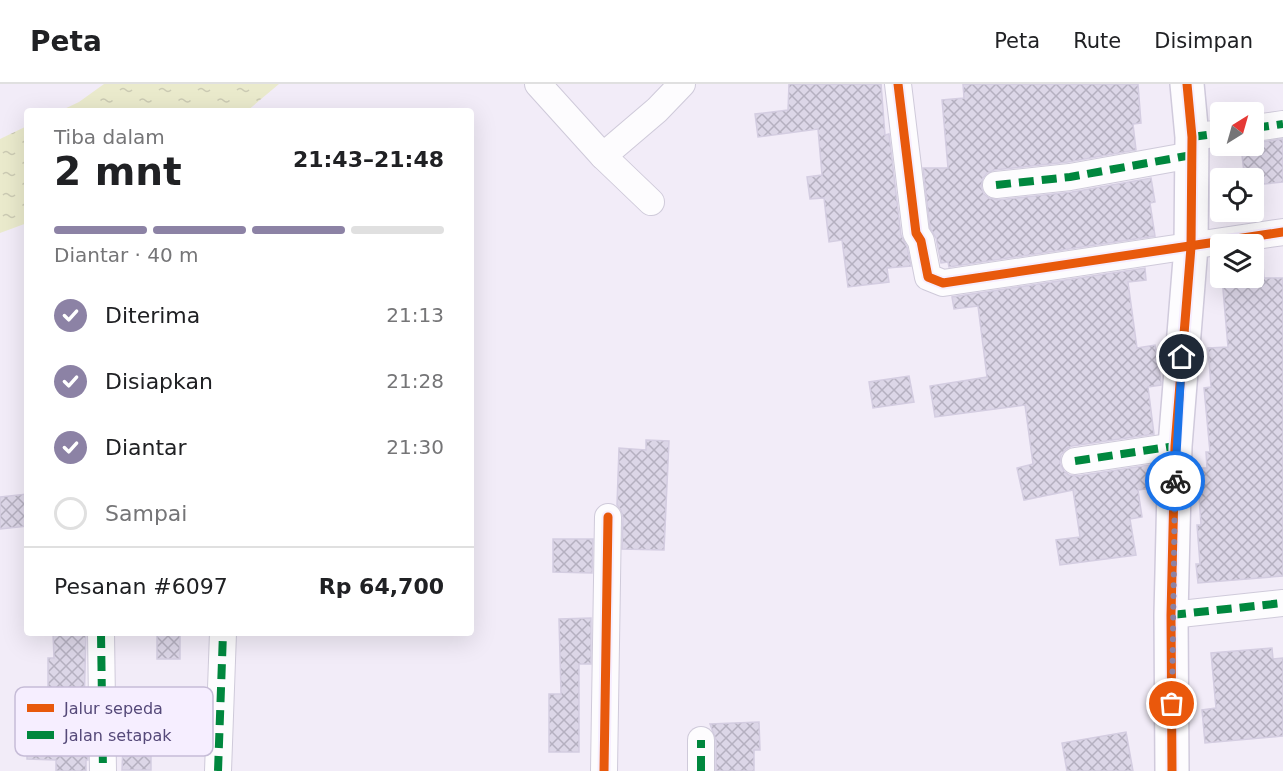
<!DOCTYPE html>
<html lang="id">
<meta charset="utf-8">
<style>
body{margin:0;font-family:"DejaVu Sans",sans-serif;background:#f6f6f6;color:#202124;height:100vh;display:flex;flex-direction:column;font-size:22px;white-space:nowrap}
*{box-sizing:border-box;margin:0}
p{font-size:20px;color:#757577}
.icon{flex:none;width:33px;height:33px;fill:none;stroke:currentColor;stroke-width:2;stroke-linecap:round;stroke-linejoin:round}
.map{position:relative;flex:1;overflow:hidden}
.side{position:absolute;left:24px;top:24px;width:450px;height:528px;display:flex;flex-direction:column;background:#fff;border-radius:6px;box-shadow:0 6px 24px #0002}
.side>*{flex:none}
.needle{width:39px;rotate:37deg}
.buttons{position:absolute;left:1210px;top:18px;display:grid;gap:12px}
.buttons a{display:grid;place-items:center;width:54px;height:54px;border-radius:6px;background:#fff;box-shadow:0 6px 24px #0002;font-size:30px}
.pin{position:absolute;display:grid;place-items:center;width:51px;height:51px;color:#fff;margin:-26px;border:3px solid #fff;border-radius:50%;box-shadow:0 2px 6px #0007}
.courier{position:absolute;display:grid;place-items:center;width:60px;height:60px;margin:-30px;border:4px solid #1a73e8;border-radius:50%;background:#fff;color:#222;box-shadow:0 2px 8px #0007}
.overview em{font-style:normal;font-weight:600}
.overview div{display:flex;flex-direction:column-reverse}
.overview{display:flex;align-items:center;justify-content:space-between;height:102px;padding:0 30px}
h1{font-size:39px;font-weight:600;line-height:45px}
.bar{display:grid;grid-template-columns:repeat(4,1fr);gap:9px 6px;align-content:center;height:72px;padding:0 30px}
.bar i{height:8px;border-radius:4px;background:#e0e0e0}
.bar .selected{background:#8c82a5}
.bar p{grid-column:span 4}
.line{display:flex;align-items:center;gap:15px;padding:0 30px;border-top:2px solid #e0e0e0}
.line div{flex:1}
ol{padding:0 30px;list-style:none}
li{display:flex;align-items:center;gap:18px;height:66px}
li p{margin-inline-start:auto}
li .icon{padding:6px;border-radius:50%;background:#8c82a5;color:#fff;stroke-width:4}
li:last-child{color:#757577}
li i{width:33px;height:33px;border:3px solid #e0e0e0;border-radius:50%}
header{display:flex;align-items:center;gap:36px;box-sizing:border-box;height:84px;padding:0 30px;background:#fff;border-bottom:2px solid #e0e0e0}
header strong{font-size:28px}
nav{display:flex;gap:33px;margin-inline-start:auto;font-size:21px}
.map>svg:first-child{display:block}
.water{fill:url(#water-ripples)}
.building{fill:url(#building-cross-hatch);stroke:#d4cde1;stroke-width:1.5}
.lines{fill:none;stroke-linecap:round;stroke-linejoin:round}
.street-casing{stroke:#cfcada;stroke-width:28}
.secondary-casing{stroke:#d0cadc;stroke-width:36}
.street{stroke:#fdfcfe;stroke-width:26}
.secondary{stroke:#fdfcfe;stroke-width:33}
.quiet{stroke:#00873e;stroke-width:8;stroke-dasharray:15 8;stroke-linecap:butt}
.cycleway-casing{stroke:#f6eeff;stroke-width:13}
.cycleway{stroke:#e8590c;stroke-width:9}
.done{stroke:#8c82a5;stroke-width:6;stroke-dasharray:0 10.8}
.route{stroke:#1a73e8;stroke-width:8}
.key{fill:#f6eeff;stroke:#c6bcd7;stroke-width:1.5}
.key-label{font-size:16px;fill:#554979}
</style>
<header>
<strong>Peta</strong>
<nav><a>Peta</a><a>Rute</a><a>Disimpan</a></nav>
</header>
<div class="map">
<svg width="1283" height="687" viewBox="0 0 1283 687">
<defs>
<pattern id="water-ripples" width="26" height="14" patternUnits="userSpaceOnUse" patternTransform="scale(1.5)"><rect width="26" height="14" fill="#eaeacc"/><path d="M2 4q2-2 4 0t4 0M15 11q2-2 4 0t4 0" fill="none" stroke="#cbcab3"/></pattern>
<pattern id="building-cross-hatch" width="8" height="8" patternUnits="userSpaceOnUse" patternTransform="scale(1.5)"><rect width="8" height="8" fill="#dcd6e7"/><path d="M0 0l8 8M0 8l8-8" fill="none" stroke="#b5b0c0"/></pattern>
</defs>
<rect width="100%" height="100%" fill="#f2ecf8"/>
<g class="water">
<path d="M 104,0 L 279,0 L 247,27 L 60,27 L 79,18 Z"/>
<path d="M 27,42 L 27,139 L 0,149 L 0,55 Z"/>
</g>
<g class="building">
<path d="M 789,0 L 881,0 L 885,51 L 889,50 L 901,151 L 907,163 L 911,182 L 887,184 L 889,198 L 848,203 L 842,156 L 829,158 L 824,114 L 810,115 L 807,93 L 822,91 L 818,45 L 758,53 L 755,30 L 788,26 Z"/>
<path d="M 963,0 L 1138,0 L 1141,39 L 1133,40 L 1136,66 L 1068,78 L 994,86 L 987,89 L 983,94 L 981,103 L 984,110 L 989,114 L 998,116 L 1072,108 L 1151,94 L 1155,118 L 1150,119 L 1155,152 L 949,183 L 948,178 L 941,179 L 936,154 L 930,144 L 923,84 L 948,84 L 942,16 L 964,14 Z"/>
<path d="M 1283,55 L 1283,98 L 1254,101 L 1253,88 L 1244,89 L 1241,62 L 1254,62 L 1254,59 Z"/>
<path d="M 1262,166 L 1264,194 L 1283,194 L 1283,492 L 1198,499 L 1196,480 L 1200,480 L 1197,441 L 1201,441 L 1197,384 L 1207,384 L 1206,368 L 1210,368 L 1204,304 L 1211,303 L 1208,264 L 1228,263 L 1222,194 L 1254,194 L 1254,168 Z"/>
<path d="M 1145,184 L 1146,196 L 1128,198 L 1137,264 L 1155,261 L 1161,297 L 1161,301 L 1148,303 L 1154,350 L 1072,362 L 1066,365 L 1061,371 L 1060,379 L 1064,387 L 1069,391 L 1077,392 L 1149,381 L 1152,404 L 1138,406 L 1142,433 L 1130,435 L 1136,471 L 1060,481 L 1056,456 L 1080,453 L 1073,406 L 1024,416 L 1017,384 L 1033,380 L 1025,321 L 935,333 L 930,302 L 987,293 L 978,222 L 954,225 L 952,213 Z"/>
<path d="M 909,292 L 914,318 L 873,324 L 869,298 Z"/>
<path d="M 646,356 L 669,357 L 664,466 L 622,465 L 623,433 L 621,426 L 617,421 L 619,364 L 646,366 Z"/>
<path d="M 27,410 L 27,442 L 0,445 L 0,413 Z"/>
<path d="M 553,455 L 593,455 L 592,489 L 553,488 Z"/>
<path d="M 591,534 L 591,580 L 579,580 L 579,668 L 549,668 L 549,610 L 561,610 L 559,535 Z"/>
<path d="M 53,549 L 86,549 L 84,624 L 87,624 L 88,676 L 86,676 L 86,687 L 56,687 L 56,676 L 27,675 L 27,653 L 48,653 L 48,574 L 54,574 Z"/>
<rect x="157" y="549" width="23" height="26"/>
<path d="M 1272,564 L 1273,575 L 1283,574 L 1283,652 L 1205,659 L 1202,626 L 1216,624 L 1211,569 Z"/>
<path d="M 759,638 L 760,666 L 754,666 L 754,687 L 716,687 L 716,656 L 710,640 Z"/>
<path d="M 1126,648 L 1133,687 L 1067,687 L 1062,659 Z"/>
<path d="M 123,662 L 151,662 L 151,686 L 122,686 Z"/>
</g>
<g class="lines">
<g class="street-casing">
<g id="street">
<path d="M 538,0 L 603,72"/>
<path d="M 898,0 L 916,149 L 921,157 L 928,193 L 943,199 L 1283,148"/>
<path d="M 1254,44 L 1283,40"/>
<path d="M 1192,53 L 1221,49"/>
<path d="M 996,101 L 1070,93 L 1192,71"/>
<path d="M 651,118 L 603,72 L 657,26 L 682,0"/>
<path d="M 1075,377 L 1175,362"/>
<path d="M 1171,531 L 1283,519"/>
<path d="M 101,549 L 103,687"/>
<path d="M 218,687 L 223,549"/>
<path d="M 604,687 L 608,433"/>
<path d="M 701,687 L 701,656"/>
</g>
</g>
<g class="secondary-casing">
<path id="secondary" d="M 1172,687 L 1171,531 L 1175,362 L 1191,163 L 1192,53 L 1187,0"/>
</g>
<use href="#street" class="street"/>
<use href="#secondary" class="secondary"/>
<g class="quiet">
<path d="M 1254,44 L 1283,40"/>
<path d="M 1192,53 L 1221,49"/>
<path d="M 996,101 L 1070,93 L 1192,71"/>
<path d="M 1075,377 L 1175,362"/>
<path d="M 1171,531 L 1283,519"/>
<path d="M 101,549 L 103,687"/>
<path d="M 218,687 L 223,549"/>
<path d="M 701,687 L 701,656"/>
</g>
<g class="cycleway-casing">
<g id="cycleway">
<path d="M 898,0 L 916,149 L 921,157 L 928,193 L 943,199 L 1283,148"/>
<path d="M 604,687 L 608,433"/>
<path d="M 1172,687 L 1171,531 L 1175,362 L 1191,163 L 1192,53 L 1187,0"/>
</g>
</g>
<use href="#cycleway" class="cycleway"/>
</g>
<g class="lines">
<path class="done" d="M 1172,620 L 1175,397"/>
<path class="route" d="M 1175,397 L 1182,273"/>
</g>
<rect x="15" y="603" width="198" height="69" rx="9" class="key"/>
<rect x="27" y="620" width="27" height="8" fill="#e8590c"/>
<rect x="27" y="647" width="27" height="8" fill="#00873e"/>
<g class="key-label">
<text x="64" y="630">Jalur sepeda</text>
<text x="64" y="657">Jalan setapak</text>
</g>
</svg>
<div class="buttons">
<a><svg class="needle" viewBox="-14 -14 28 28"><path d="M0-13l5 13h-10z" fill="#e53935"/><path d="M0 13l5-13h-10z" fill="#757577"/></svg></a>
<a><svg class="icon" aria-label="locate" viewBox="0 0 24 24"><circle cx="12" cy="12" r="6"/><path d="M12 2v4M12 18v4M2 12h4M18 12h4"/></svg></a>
<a><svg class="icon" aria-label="layers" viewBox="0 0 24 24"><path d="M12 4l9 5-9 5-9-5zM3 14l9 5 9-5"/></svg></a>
</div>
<div class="pin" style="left:1172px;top:620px;background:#ea580c"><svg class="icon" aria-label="bag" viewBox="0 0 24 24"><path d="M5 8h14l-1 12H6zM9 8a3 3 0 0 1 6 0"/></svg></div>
<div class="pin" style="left:1182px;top:273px;background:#1f2937"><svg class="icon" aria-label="home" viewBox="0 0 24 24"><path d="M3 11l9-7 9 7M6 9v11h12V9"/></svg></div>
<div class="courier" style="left:1175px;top:397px"><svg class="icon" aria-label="bike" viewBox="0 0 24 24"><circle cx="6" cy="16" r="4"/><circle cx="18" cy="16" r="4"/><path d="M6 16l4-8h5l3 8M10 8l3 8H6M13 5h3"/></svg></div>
<section class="side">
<div class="overview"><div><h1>2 mnt</h1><p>Tiba dalam</p></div><em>21:43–21:48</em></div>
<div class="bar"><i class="selected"></i><i class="selected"></i><i class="selected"></i><i></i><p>Diantar · 40 m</p></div>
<ol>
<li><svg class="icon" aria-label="check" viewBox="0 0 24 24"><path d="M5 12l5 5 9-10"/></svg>Diterima<p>21:13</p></li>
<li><svg class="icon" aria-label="check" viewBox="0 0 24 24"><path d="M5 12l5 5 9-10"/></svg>Disiapkan<p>21:28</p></li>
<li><svg class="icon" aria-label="check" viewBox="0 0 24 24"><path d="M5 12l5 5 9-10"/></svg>Diantar<p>21:30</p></li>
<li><i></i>Sampai</li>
</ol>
<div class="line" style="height:78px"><div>Pesanan #6097</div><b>Rp 64,700</b></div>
</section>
</div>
